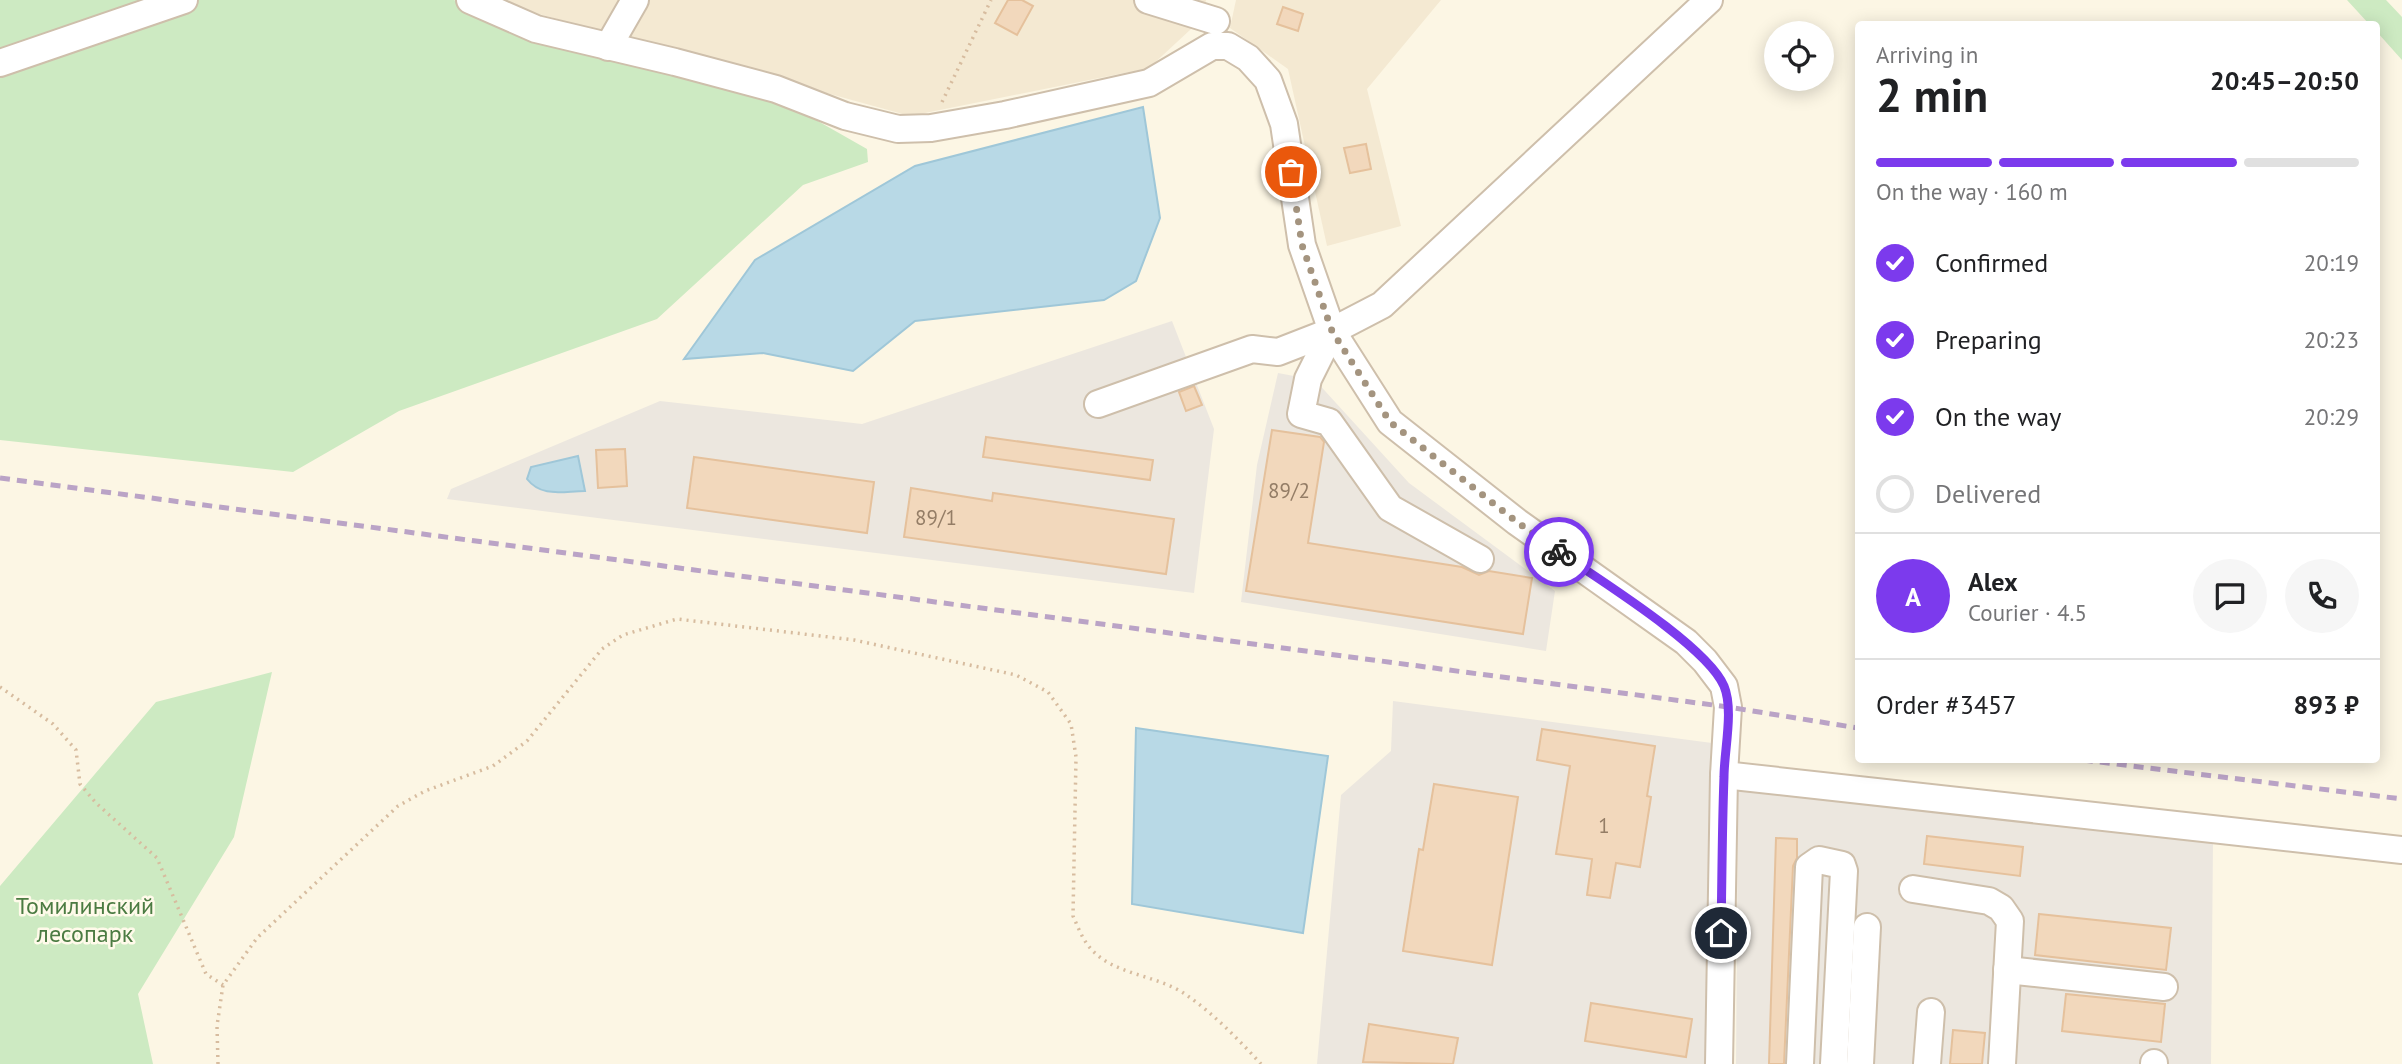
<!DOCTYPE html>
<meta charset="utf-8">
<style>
body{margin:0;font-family:"PT Sans",sans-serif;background:#f6f6f6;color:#202124;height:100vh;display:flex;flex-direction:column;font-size:26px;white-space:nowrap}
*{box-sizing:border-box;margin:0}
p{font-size:23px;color:#757577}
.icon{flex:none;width:38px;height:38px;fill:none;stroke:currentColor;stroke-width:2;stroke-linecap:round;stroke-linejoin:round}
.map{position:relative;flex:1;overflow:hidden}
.details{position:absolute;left:1855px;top:21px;width:525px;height:742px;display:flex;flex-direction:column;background:#fff;border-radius:7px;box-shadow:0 4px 18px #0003}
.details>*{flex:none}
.fabs{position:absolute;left:1764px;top:21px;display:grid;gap:14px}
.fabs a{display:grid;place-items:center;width:70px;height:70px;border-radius:50%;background:#fff;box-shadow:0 4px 18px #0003;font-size:35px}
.pin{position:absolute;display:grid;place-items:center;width:60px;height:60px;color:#fff;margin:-30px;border:4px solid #fff;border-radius:50%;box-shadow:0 2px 7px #0007}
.courier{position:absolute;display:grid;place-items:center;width:70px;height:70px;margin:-35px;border:5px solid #7c3aed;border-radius:50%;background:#fff;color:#222;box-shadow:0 2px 9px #0007}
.headline em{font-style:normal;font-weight:600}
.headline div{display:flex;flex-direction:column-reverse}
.headline{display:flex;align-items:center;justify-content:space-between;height:119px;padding:0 21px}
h1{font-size:46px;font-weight:600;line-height:52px}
.bar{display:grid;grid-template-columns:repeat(4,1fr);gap:10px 7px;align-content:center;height:84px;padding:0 21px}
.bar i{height:9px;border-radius:5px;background:#e0e0e0}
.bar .current{background:#7c3aed}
.bar p{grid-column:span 4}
.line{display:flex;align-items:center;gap:18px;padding:0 21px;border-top:2px solid #e0e0e0}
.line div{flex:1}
.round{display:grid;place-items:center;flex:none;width:74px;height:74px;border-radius:37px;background:#f6f6f6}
ol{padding:0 21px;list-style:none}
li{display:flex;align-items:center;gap:21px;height:77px}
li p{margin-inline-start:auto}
li .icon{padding:7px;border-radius:50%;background:#7c3aed;color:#fff;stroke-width:4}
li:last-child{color:#757577}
li i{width:38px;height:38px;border:4px solid #e0e0e0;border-radius:50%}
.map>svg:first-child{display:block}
.residential{fill:#f4e9d2}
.industrial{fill:#ece7df}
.green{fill:#cdeac2}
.water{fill:#b8d9e6;stroke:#9fc7d8;stroke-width:2}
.building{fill:#f2d8bc;stroke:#e5c19c;stroke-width:2}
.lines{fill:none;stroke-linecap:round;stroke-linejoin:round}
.minor-casing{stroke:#cebfab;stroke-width:30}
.path{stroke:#d7bc9f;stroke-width:3.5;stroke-dasharray:2 5;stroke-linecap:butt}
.minor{stroke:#fff;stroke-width:26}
.rail{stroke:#baa3c6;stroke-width:5;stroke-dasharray:10 7;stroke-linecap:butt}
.done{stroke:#a4947f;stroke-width:7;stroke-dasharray:0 12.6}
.route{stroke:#7c3aed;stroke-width:9}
.labels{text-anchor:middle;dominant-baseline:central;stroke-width:5;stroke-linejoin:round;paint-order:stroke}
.number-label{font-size:21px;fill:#947d66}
.park-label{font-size:24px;fill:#4b7b42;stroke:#fffaea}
</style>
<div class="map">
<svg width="2402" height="1064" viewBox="0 0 2402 1064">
<rect width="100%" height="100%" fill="#fcf6e4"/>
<g class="residential">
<path d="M 499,0 L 1206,0 L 1204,17 L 1149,68 L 910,116 L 503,4 Z"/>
<path d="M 1236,0 L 1441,0 L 1367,89 L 1401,226 L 1327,246 L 1288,69 L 1230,28 Z"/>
</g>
<g class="industrial">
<path d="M 1172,321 L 1214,429 L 1194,593 L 447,499 L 451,489 L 660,401 L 862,424 Z"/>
<path d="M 1278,373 L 1315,380 L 1409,483 L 1555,591 L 1546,651 L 1241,602 L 1257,465 Z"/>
<path d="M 1393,701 L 1712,743 L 1705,1064 L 1317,1064 L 1341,795 L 1391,751 Z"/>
<path d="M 1738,785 L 2213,842 L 2211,1064 L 1736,1064 Z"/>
</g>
<g class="green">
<path d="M 0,0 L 454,0 L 467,8 L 772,95 L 867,149 L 868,162 L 803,185 L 657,319 L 399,411 L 293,472 L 0,440 Z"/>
<path d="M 2347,0 L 2386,0 L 2402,17 L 2402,60 L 2377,32 L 2376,24 L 2369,24 Z"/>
<path d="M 272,672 L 234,837 L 138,994 L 153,1064 L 0,1064 L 0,886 L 156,702 Z"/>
</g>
<g class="water">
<path d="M 1143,107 L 1160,218 L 1136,281 L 1104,300 L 915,321 L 853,371 L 763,353 L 684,359 L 755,260 L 915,166 Z"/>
<path d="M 578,456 L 585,491 C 563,491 542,498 527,479 L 531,467 Z"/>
<path d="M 1136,728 L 1328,756 L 1303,933 L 1132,904 Z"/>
</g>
<g class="building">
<path d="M 1008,0 L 1022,0 L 1033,6 L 1017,35 L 995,23 Z"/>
<path d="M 1283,7 L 1303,14 L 1298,31 L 1277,24 Z"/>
<path d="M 1366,144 L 1371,169 L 1350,173 L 1344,148 Z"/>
<path d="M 1194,386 L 1202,405 L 1186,411 L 1179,392 Z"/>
<path d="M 1272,430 L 1320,437 L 1324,442 L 1308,543 L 1462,567 L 1479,575 L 1489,571 L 1532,578 L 1523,634 L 1246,591 Z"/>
<path d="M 986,437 L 1153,460 L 1150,480 L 983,457 Z"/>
<path d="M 625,449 L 627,486 L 598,488 L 596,450 Z"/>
<path d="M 694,457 L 874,482 L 867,533 L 687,508 Z"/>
<path d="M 911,488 L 992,501 L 993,493 L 1174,519 L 1166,574 L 904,537 Z"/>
<path d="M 1542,729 L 1655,746 L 1647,796 L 1651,797 L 1640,867 L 1616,863 L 1610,898 L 1587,895 L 1592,859 L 1556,854 L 1570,766 L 1537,760 Z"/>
<path d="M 1434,784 L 1518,797 L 1492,965 L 1403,951 L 1419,849 L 1423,850 Z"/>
<path d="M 1927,836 L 2023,847 L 2020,876 L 1924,864 Z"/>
<path d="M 1776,838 L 1797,839 L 1797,858 L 1793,866 L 1784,1064 L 1769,1064 Z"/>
<path d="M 2039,914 L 2171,928 L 2166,970 L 2035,955 Z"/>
<path d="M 2066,994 L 2165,1004 L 2161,1042 L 2062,1031 Z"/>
<path d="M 1591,1003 L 1692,1019 L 1686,1057 L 1585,1041 Z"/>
<path d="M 1369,1024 L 1458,1038 L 1453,1064 L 1363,1062 Z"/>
<path d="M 1953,1030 L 1985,1033 L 1982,1064 L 1950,1064 Z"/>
</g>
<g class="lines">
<g class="minor-casing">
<g id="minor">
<path d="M 470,0 L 536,29 L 675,62 L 776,89 L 845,116 L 898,129 L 931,128 L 1005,115 L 1149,83 L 1212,46 L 1228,46 L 1248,58 L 1268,80 L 1284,124 L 1302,245 L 1332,331 L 1390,422 L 1517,522 L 1686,642 L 1705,661 L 1724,686 L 1728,707 L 1724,775 L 1719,1064"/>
<path d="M 1148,0 L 1216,21"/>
<path d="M 608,47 L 635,0"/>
<path d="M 0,63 L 184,0"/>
<path d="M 1332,331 L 1308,379 L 1301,414 L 1329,422 L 1390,508 L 1480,559"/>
<path d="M 1098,404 L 1252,349 L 1278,352 L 1332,331 L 1382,305 L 1709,0"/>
<path d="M 1724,775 L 2402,850"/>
<path d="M 1913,889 L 1989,901 L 2001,908 L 2010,921 L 2002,1064"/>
<path d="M 2007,970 L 2164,987"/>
<path d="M 1800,1064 L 1809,867 L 1819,860 L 1842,865 L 1844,871 L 1834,1064"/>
<path d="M 1860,1064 L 1867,927"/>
<path d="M 1927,1064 L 1931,1012"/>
<path d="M 2154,1064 L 2154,1063"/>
</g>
</g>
<g class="path">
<path d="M 942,102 L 991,0"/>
<path d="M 0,687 L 53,724 L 76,750 L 80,784 L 96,803 L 157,858 L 206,974 L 223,985"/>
<path d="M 218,1064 L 217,1026 L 223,985 L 257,938 L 398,806 L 425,791 L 493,766 L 527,741 L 602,649 L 623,635 L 677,619 L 854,640 L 1016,675 L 1048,692 L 1071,724 L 1076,757 L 1073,916 C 1078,927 1083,941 1092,950 C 1115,975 1157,975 1185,994 C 1213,1013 1238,1039 1261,1064"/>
</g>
<use href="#minor" class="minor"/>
<g class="rail">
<path d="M 0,478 L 1728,707 L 1858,728"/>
<path d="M 2083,760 L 2402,799"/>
</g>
</g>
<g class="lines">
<path class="done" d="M 1291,172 L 1302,245 L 1332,331 L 1390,422 L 1517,522 L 1559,552"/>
<path class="route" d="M 1559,552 C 1598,579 1707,646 1724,686 C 1734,710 1724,751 1724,777 C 1722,829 1722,881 1721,933"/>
</g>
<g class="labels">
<g class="number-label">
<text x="1289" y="490">89/2</text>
<text x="936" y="517">89/1</text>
<text x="1604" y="825">1</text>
</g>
<g class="park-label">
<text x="85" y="905">Томилинский<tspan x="85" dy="28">лесопарк</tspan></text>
</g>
</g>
</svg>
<div class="fabs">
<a><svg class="icon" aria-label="locate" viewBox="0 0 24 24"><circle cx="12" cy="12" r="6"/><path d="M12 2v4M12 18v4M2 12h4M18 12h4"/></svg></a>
</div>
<div class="pin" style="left:1291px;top:172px;background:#ea580c"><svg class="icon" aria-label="bag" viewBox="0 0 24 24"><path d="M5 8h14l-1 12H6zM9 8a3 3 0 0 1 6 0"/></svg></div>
<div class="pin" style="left:1721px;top:933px;background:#1f2937"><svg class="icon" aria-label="home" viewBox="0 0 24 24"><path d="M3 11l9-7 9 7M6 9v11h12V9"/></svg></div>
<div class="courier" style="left:1559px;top:552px"><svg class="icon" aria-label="bike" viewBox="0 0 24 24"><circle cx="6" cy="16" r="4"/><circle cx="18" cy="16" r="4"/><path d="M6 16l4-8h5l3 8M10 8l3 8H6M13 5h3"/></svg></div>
<section class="details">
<div class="headline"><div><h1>2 min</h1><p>Arriving in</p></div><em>20:45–20:50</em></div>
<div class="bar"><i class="current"></i><i class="current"></i><i class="current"></i><i></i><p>On the way · 160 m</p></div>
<ol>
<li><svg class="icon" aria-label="check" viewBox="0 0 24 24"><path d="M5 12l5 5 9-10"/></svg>Confirmed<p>20:19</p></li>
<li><svg class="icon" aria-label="check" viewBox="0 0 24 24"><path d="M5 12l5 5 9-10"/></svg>Preparing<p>20:23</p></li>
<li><svg class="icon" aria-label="check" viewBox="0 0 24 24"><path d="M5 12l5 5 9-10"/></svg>On the way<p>20:29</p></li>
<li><i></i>Delivered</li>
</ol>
<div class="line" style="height:126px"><b class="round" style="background:#7c3aed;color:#fff">A</b><div><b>Alex</b><p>Courier · 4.5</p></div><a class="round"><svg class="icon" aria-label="chat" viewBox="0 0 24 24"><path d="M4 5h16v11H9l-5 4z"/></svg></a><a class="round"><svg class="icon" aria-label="phone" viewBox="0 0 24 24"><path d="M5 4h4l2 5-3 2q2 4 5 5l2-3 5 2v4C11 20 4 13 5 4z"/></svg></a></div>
<div class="line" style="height:91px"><div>Order #3457</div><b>893 ₽</b></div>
</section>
</div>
